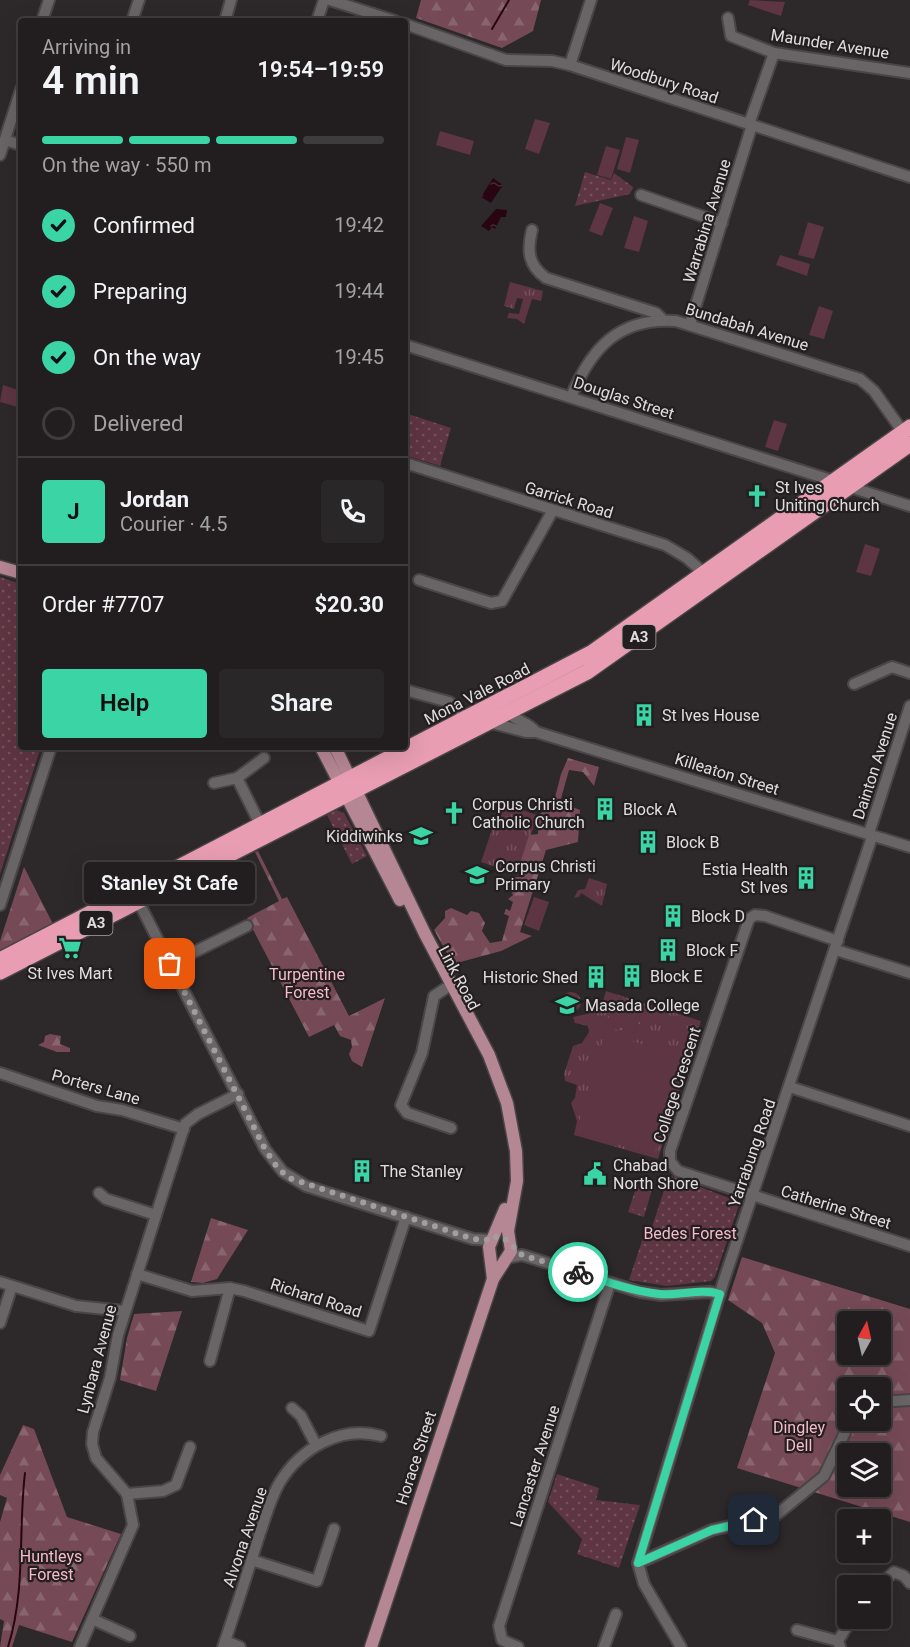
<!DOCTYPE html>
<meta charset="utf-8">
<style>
body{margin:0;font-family:Roboto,sans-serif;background:#2a2728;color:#f1f3f6;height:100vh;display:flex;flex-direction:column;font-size:22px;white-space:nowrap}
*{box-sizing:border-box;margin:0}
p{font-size:20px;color:#a2a2a4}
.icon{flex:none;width:33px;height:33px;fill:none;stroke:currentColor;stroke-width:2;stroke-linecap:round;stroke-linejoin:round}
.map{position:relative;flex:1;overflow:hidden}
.panel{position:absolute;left:18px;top:18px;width:390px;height:732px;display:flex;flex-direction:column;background:#221e1f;border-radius:6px;box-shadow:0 6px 24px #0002,0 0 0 2px #3f3c3d}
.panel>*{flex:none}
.needle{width:39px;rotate:8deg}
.buttons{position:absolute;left:837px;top:1311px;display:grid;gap:12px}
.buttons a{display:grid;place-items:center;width:54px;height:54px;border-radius:6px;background:#221e1f;box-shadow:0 6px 24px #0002,0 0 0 2px #3f3c3d;font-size:30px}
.pin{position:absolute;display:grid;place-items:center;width:51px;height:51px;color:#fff;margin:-26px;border-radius:12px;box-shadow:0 3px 9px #0006}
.courier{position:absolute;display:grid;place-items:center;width:60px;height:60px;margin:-30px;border:4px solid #3ad4a5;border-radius:50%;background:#fff;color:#222;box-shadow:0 2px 8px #0007}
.bubble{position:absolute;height:42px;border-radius:6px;background:#221e1f;box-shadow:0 6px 24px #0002,0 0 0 2px #3f3c3d;font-size:20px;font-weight:600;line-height:42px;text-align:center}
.headline em{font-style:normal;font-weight:600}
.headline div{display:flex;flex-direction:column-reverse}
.headline{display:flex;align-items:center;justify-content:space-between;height:102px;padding:0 24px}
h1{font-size:39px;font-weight:600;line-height:45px}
.bar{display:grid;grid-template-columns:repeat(4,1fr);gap:9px 6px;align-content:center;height:72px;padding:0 24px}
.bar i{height:8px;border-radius:4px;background:#3f3c3d}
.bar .current{background:#3ad4a5}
.bar p{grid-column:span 4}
.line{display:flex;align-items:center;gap:15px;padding:0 24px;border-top:2px solid #3f3c3d}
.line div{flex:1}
.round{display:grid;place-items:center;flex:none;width:63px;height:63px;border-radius:6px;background:#2a2728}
ol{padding:0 24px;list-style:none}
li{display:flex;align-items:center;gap:18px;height:66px}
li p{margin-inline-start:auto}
li .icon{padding:6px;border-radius:50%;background:#3ad4a5;color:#111;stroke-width:4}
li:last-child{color:#a2a2a4}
li i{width:33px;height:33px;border:3px solid #3f3c3d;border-radius:50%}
.cta{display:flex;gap:12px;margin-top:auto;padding:12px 24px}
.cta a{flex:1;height:69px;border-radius:6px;background:#3ad4a5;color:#111;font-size:24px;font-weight:600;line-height:69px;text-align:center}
.cta a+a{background:#2a2728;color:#f1f3f6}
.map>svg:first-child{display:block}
.grass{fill:url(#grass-tufts)}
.forest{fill:url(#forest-firs);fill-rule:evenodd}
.park{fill:url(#park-dots)}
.pitch{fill:#5e3542}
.water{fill:url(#water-ripples)}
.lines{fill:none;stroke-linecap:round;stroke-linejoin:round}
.stream{stroke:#280512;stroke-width:2}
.minor-casing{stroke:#4a4547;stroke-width:14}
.major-casing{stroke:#4a4547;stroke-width:15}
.highway-casing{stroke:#4a4547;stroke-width:18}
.minor{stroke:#696465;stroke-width:10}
.major{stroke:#b58693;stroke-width:12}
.highway{stroke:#e89db2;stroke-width:15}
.done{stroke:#a29e9f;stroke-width:6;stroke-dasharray:0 10.8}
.route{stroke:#3ad4a5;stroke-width:8}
.labels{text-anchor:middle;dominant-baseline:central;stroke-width:4.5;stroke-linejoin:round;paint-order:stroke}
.shield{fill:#231e1f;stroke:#a8a4a5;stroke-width:1.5}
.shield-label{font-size:15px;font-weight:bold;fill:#e1ddde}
.street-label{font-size:16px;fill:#e1ddde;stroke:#231e1f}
.poi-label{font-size:16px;fill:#e1ddde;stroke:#231e1f;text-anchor:start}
.park-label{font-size:16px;fill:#f8bbcb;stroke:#231e1f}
</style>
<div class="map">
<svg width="910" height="1647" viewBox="0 0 910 1647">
<defs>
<pattern id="grass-tufts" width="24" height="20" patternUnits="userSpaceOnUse" patternTransform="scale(1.5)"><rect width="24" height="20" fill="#5e3542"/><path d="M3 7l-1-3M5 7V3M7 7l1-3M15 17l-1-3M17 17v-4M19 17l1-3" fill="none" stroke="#75525d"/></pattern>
<pattern id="forest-firs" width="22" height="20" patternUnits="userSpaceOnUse" patternTransform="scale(1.5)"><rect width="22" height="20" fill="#754a56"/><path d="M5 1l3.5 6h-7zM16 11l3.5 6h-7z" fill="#88646e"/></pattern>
<pattern id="park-dots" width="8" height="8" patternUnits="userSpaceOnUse" patternTransform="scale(1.5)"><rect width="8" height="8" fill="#5e3542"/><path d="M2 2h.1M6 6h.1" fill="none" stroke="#75525d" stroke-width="1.8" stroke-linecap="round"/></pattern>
<pattern id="water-ripples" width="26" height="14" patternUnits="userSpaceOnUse" patternTransform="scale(1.5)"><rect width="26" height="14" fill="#280512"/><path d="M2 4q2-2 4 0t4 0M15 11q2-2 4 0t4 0" fill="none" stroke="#472934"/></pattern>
</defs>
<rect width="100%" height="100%" fill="#2d2829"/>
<g class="grass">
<path d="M 510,282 L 543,291 L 541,301 L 532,299 L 524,324 L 517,319 L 507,318 L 509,313 L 519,314 L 523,299 L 517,298 L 514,309 L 504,306 Z"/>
<path d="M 501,803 L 537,815 L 519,875 L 481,862 Z"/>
<path d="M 589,878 L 607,884 L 602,906 L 581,893 L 579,897 L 574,898 L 578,890 L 585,889 Z"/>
<path d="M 606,991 L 701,1021 L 658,1159 L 574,1135 L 577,1121 L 571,1103 L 575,1098 L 577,1085 L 565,1081 L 564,1074 L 573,1046 L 582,1043 L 589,1032 L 588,1026 L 575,1023 L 573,1017 L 600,1011 Z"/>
<circle cx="571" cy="1002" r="10"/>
</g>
<g class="forest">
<path d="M 421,0 L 541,0 L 533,31 L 502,48 L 416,18 Z"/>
<path d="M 568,758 L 599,767 L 594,786 L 583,772 L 569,770 L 560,802 L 580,810 L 578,842 L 546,850 L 520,932 L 532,936 L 501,951 L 453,964 L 434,930 L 445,918 L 445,911 L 451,908 L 467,915 L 471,911 L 479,913 L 485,923 L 482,931 L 490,943 L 502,941 L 509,916 L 504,914 L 506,909 L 510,911 L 513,902 L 508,899 L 513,895 L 509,887 L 514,877 L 521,877 L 521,861 L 529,835 L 538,834 L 538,815 L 553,805 L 561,774 Z"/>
<path d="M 258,851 L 282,899 L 287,897 L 349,1016 L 385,998 L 362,1067 L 352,1061 L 349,1054 L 352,1047 L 351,1040 L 340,1036 L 334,1025 L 309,1037 L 247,918 L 279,901 L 255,852 Z"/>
<path d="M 24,867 L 53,924 L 0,951 L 0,941 Z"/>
<path d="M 50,1034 L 61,1036 L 60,1044 L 70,1048 L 70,1052 L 57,1052 L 38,1045 L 44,1042 L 45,1036 Z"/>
<path d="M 211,1218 L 248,1230 L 217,1279 L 203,1283 L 191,1282 Z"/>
<path d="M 742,1257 L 910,1309 L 910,1522 L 737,1468 L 775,1353 L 762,1323 L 728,1300 ZM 848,1322 L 880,1322 L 880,1354 L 848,1354 ZM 848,1388 L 880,1388 L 880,1420 L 848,1420 ZM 848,1454 L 880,1454 L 880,1486 L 848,1486 Z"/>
<path d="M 182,1311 L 156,1391 L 120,1380 L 127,1338 L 134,1314 Z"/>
<path d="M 23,1425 L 34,1429 L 67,1517 L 121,1534 L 72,1642 L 19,1625 L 12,1647 L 0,1647 L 4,1621 L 0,1619 L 0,1522 L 7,1498 L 0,1495 L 0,1475 Z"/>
</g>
<g class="park">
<path d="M 585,172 L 611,180 L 614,173 L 633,187 L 630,194 L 575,206 Z"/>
<path d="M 405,413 L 451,428 L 440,466 L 405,455 Z"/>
<path d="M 0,577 L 21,584 L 21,747 L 41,747 L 0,874 Z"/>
<path d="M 337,810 L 344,813 L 367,856 L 352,864 L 327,815 Z"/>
<path d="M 613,994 L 645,1004 L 637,1036 L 605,1026 Z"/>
<path d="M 669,1175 L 734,1200 L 739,1205 L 715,1277 L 711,1281 L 667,1286 L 629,1280 L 643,1238 L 648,1239 Z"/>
<path d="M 638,1182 L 653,1186 L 644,1217 L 628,1212 Z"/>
<path d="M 557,1474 L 599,1488 L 596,1500 L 640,1505 L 619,1568 L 577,1554 L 582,1539 L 548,1502 Z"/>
</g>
<g class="pitch">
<path d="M 750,0 L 785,2 L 781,16 L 748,5 Z"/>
<path d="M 535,119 L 550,123 L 539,154 L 525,149 Z"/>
<path d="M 440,131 L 474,141 L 470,155 L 436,145 Z"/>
<path d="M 626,137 L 639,140 L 630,173 L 617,169 Z"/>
<path d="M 606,146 L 620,150 L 611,179 L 597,175 Z"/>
<path d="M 600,203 L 613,208 L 602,236 L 589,231 Z"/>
<path d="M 634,216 L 648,221 L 639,252 L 624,248 Z"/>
<path d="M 808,222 L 824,227 L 814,259 L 798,255 Z"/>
<path d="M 780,255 L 810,264 L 807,276 L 776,265 Z"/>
<path d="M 819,306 L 833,311 L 824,339 L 809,335 Z"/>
<path d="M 3,385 L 21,391 L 21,408 L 0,402 Z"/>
<path d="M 774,420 L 787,424 L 778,451 L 765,447 Z"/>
<path d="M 865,544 L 880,549 L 871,576 L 856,572 Z"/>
<path d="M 534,897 L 549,902 L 539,931 L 524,925 Z"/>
<path d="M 614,996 L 627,999 L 620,1028 L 607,1024 Z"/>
<path d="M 630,1001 L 643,1004 L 636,1033 L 623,1029 Z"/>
<path d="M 605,1033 L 684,1057 L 654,1155 L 576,1132 Z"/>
<path d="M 639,1186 L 649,1190 L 642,1212 L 632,1209 Z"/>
</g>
<g class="water">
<path d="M 493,178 L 503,185 L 491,203 L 481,197 Z"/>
<path d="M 496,209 L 507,210 L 506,217 L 501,217 L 495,229 L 492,227 L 489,231 L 481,226 Z"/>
</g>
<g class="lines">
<g class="stream">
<path d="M 492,29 L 509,0"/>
<path d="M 8,1647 C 26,1590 18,1531 25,1473"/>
</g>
<g class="minor-casing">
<g id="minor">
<path d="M 330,0 L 395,21"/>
<path d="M 728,18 L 731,36 L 774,53 L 910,73"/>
<path d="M 42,21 L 49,0"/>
<path d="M 132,21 L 139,0"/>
<path d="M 225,21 L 231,0"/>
<path d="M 317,21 L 324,0"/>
<path d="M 405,24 L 506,60 L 552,61 L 570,65 L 910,177"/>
<path d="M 570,65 L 591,0"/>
<path d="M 749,124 L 774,53"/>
<path d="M 5,140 L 21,145"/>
<path d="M 0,155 L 21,89"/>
<path d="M 641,195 L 722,223"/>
<path d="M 532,230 C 527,251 528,265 546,278 L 656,313 L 663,320"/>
<path d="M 690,324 L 752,125"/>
<path d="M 405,345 L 834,481"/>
<path d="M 571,397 C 591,348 619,317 676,321 L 860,379 L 874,391 L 903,432"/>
<path d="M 405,463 L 665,545 L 687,558 L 707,576"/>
<path d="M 850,487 L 910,506"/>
<path d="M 419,580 L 491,603 L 502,601 L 553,510"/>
<path d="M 854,684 L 892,667 L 910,673"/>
<path d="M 405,690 L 449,702 L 456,707 L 467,723"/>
<path d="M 507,712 C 516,721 528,722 536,732"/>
<path d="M 488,722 L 526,732 L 536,732 L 910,847"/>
<path d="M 237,778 L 264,758"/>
<path d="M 214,783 L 237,778 L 261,826"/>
<path d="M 136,897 L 265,1149 L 283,1172 L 306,1186 L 473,1239 L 492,1240"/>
<path d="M 0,905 L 51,747"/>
<path d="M 838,941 L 765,916 L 755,915 L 749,919 L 670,1151 L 670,1161 L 678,1171 L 910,1246"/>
<path d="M 836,950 L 910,973"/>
<path d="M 170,964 L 247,926"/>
<path d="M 446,988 L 434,996 L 422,1053 L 401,1105 L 407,1113 L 451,1128"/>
<path d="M 0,1073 L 97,1106 L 122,1110 L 184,1129"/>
<path d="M 790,1087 L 910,1126"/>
<path d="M 99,1193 L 106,1199 L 156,1215"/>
<path d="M 506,1258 L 522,1255 L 640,1292 L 661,1295 L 709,1292 L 720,1294"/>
<path d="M 137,1274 L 192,1291 L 230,1288 L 244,1291 L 369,1331 L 406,1217"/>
<path d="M 0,1282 L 76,1306 L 125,1311"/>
<path d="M 0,1323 L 12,1286"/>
<path d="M 210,1361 L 230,1288"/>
<path d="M 880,1402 L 910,1400"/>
<path d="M 292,1408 L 301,1416 L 316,1445"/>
<path d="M 127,1494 L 163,1491 L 176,1485 L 190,1447"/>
<path d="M 252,1560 L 317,1581 L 334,1529"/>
<path d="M 638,1563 L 712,1530 L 775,1516 L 824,1476 L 851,1420"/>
<path d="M 879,1586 L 894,1572 L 904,1576 L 910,1583"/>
<path d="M 92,1619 L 130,1636"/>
<path d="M 797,1630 L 838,1641"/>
<path d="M 225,1641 L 240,1647"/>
<path d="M 80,1647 L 133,1525 L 127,1494 L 96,1458 L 92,1444 L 93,1432 L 110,1378 L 118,1335 L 185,1124 L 198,1114 L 238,1094"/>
<path d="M 223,1647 C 236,1609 248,1571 260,1533 C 266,1516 271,1497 280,1482 C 301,1448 341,1425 381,1436"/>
<path d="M 518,1647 L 502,1640 L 499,1626 L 610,1283"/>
<path d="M 604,1647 L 616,1614"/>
<path d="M 681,1647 L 644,1584 L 638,1563 L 723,1283 L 871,840 L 870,830 L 910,706"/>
<path d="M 840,1647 L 838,1641 L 852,1618"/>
</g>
</g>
<g class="major-casing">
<g id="major">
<path d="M 0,567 L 21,573"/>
<path d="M 321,747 L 400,900"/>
<path d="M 335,747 L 425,934 L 489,1055 L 507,1103 L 516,1151 L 517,1181 L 508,1231 L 511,1251 L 493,1279 L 371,1647"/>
<path d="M 493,1279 L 489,1247 L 505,1209"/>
</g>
</g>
<g class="highway-casing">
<g id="highway">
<path d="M 0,960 L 591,653 L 910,427"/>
<path d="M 0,972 L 587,672 L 910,444"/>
</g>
</g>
<use href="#minor" class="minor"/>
<use href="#major" class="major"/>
<use href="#highway" class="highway"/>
</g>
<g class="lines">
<path class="done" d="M 170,964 L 265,1149 L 277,1167 L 289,1178 L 473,1239 L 492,1240 L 494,1237 L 503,1237 L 522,1255 L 578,1272"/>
<path class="route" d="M 578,1272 C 604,1281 631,1291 659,1294 C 679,1296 701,1288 720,1294 L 638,1563 L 712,1530 L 754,1520"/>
</g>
<defs>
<g id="church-bare" transform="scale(1.8)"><path d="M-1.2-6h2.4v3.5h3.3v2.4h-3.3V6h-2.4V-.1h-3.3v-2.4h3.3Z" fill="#3ad4a5" stroke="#231e1f" stroke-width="2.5" paint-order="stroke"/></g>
<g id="building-bare" transform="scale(1.8)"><path d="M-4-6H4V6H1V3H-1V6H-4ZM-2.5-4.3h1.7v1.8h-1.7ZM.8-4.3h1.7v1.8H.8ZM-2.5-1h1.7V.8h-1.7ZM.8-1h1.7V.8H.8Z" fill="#3ad4a5" stroke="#231e1f" stroke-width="2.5" paint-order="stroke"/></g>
<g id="school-bare" transform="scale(1.8)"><path d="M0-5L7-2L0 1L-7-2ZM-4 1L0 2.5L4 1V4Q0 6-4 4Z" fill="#3ad4a5" stroke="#231e1f" stroke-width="2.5" paint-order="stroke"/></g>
<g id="supermarket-bare" transform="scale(1.8)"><path d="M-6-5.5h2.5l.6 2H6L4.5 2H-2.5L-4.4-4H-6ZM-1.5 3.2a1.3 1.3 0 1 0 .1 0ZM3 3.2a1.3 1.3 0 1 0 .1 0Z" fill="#3ad4a5" stroke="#231e1f" stroke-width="2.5" paint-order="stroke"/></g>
<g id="civic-bare" transform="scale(1.8)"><path d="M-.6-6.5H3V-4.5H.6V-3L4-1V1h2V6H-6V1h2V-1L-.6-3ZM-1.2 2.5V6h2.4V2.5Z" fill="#3ad4a5" stroke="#231e1f" stroke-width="2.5" paint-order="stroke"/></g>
</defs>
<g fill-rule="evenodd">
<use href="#church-bare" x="757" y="496"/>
<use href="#building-bare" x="644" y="715"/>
<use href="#building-bare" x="605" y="809"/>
<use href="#church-bare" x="454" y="813"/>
<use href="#school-bare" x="421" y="836"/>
<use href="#building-bare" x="648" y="842"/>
<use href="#school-bare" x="477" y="875"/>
<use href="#building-bare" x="806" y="878"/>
<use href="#building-bare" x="673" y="916"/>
<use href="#supermarket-bare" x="70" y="948"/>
<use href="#building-bare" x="668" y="950"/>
<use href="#building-bare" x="632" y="976"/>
<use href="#building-bare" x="596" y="977"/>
<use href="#school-bare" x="567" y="1005"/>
<use href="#building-bare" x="362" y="1171"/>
<use href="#civic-bare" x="595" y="1174"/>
</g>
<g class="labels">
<g class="shield">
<rect x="622.5" y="625" width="33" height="24" rx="4.5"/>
<rect x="79.5" y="911" width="33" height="24" rx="4.5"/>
</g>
<g class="shield-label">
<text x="639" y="637">A3</text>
<text x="96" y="923">A3</text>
</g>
<g class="street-label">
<text transform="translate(830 44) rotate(9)">Maunder Avenue</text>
<text transform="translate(664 81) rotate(18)">Woodbury Road</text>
<text transform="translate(707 221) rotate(-73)">Warrabina Avenue</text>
<text transform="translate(747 327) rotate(17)">Bundabah Avenue</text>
<text transform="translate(624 398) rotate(18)">Douglas Street</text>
<text transform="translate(569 500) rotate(17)">Garrick Road</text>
<text transform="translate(477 694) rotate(-27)">Mona Vale Road</text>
<text transform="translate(875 766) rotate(-72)">Dainton Avenue</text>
<text transform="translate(727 774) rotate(17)">Killeaton Street</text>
<text transform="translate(459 978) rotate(62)">Link Road</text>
<text transform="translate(677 1085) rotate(-72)">College Crescent</text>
<text transform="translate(96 1087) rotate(16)">Porters Lane</text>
<text transform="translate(752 1153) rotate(-71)">Yarrabung Road</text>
<text transform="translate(836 1207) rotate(17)">Catherine Street</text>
<text transform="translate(316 1298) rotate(18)">Richard Road</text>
<text transform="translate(97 1359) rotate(-75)">Lynbara Avenue</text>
<text transform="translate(416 1458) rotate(-72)">Horace Street</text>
<text transform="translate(535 1466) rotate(-72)">Lancaster Avenue</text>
<text transform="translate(245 1537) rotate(-71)">Alvona Avenue</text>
</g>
<g class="poi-label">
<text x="775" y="487">St Ives<tspan x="775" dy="18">Uniting Church</tspan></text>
<text x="662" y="715">St Ives House</text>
<text x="472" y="804">Corpus Christi<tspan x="472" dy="18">Catholic Church</tspan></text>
<text x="623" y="809">Block A</text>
<text x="403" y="836" text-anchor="end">Kiddiwinks</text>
<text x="666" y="842">Block B</text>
<text x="495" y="866">Corpus Christi<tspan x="495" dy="18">Primary</tspan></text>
<text x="788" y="869" text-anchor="end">Estia Health<tspan x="788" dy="18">St Ives</tspan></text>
<text x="691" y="916">Block D</text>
<text x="686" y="950">Block F</text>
<text x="70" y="973" text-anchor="middle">St Ives Mart</text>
<text x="650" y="976">Block E</text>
<text x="578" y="977" text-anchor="end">Historic Shed</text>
<text x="585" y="1005">Masada College</text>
<text x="613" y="1165">Chabad<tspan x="613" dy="18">North Shore</tspan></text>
<text x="380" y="1171">The Stanley</text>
</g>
<g class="park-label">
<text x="307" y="974">Turpentine<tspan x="307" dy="18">Forest</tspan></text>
<text x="690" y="1233">Bedes Forest</text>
<text x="799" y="1427">Dingley<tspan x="799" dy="18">Dell</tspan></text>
<text x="51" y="1556">Huntleys<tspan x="51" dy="18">Forest</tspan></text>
</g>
</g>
</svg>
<div class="buttons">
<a><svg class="needle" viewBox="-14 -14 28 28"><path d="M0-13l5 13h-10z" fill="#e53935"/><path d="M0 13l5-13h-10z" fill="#a2a2a4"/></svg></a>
<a><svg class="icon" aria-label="locate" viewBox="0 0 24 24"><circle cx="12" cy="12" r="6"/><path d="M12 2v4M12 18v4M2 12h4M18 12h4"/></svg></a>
<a><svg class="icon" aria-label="layers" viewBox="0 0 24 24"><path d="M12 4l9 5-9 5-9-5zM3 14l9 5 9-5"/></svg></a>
<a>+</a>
<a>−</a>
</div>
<div class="pin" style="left:170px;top:964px;background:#ea580c"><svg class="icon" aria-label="bag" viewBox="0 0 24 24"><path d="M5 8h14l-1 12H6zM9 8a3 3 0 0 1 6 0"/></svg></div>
<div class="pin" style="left:754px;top:1520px;background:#1f2937"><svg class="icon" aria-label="home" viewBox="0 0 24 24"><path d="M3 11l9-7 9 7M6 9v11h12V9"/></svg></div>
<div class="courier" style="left:578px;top:1272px"><svg class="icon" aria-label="bike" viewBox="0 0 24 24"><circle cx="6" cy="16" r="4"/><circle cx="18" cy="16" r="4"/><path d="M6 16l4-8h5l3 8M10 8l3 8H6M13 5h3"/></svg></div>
<div class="bubble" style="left:84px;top:862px;width:171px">Stanley St Cafe</div>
<section class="panel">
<div class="headline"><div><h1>4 min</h1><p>Arriving in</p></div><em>19:54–19:59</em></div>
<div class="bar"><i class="current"></i><i class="current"></i><i class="current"></i><i></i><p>On the way · 550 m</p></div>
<ol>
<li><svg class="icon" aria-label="check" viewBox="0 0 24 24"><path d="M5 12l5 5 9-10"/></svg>Confirmed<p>19:42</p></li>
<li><svg class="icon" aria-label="check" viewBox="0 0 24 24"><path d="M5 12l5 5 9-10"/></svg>Preparing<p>19:44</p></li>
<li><svg class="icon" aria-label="check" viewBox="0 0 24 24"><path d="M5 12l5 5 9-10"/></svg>On the way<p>19:45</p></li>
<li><i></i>Delivered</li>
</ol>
<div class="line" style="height:108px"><b class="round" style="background:#3ad4a5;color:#111">J</b><div><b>Jordan</b><p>Courier · 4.5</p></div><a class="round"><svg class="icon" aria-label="phone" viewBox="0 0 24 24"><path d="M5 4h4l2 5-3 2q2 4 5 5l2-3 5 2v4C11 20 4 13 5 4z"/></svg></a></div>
<div class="line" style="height:78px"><div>Order #7707</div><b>$20.30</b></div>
<div class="cta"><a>Help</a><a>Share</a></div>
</section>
</div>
